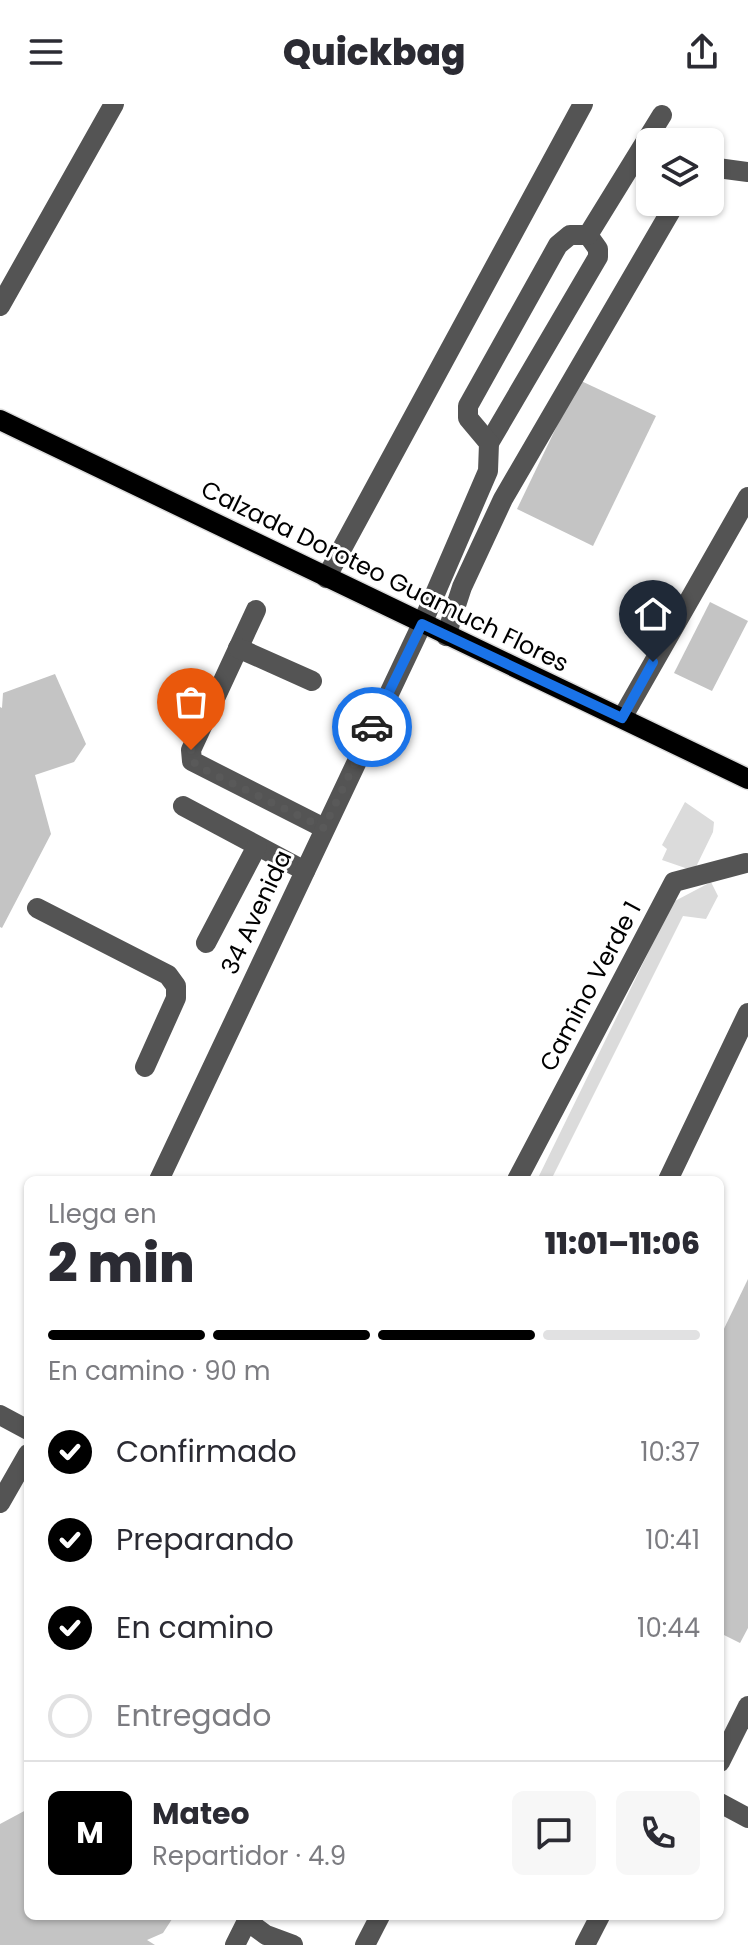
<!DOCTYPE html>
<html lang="es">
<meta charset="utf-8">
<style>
body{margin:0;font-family:Poppins,sans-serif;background:#f7f7f7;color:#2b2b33;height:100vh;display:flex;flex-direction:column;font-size:30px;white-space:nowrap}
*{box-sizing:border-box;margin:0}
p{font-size:26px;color:#7c7c81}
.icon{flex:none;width:44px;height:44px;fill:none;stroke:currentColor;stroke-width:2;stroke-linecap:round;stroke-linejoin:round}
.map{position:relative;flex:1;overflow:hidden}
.drawer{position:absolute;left:24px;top:1072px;width:700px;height:744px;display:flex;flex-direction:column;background:#fff;border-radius:12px;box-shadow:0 2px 6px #0004}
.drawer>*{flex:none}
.fabs{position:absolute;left:636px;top:24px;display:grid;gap:16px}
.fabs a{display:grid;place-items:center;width:88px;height:88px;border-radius:12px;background:#fff;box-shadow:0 2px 6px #0004;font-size:40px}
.pin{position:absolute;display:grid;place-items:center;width:68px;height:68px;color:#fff;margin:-82px -34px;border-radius:50% 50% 50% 0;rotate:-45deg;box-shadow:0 0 8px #0007}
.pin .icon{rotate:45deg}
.courier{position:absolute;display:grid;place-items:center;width:80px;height:80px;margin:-40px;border:6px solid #1a73e8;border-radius:50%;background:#fff;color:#222;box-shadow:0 2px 10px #0007}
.overview em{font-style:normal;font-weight:800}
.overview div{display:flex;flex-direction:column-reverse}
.overview{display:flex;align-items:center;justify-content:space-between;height:136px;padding:0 24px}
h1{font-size:52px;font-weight:800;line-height:60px}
.bar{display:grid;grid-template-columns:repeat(4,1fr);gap:12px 8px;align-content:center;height:96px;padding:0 24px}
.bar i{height:10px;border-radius:6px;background:#e1e1e2}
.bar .active{background:#000}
.bar p{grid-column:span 4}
.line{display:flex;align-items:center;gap:20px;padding:0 24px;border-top:2px solid #e1e1e2}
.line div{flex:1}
.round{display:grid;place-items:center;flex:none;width:84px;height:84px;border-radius:12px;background:#f7f7f7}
ol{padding:0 24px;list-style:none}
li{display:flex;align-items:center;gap:24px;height:88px}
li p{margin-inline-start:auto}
li .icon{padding:8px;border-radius:50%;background:#000;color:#fff;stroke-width:4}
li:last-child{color:#7c7c81}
li i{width:44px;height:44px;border:4px solid #e1e1e2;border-radius:50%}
header{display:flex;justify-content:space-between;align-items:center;height:104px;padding:0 24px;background:#fff;font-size:36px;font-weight:800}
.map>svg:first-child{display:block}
.green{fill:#dbdbdb}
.building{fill:#c4c4c4}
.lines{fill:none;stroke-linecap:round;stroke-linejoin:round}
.major-casing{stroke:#dbdbdb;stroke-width:23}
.minor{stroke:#545454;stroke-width:20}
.major{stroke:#000;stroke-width:20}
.done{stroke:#595959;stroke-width:8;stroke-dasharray:0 14.4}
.route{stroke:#1a73e8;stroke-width:10}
.labels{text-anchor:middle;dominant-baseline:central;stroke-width:6;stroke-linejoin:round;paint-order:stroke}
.street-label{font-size:24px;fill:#000;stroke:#fff}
</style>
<header><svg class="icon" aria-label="menu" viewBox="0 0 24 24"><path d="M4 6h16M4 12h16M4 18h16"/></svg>Quickbag<svg class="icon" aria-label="share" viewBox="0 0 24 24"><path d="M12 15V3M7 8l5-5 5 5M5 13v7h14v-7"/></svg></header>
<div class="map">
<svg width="748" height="1841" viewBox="0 0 748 1841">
<rect width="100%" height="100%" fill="#fff"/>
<g class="green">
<path d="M 685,698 L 714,718 L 713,728 L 694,767 L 662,756 L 667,745 L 662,741 Z"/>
<path d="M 711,778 L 718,792 L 706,815 L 683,812 L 551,1076 L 537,1076 L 673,798 Z"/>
</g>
<g class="building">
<path d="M 579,276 L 656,312 L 593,442 L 517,405 Z"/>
<path d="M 710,498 L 748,517 L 712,587 L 674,569 Z"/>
<path d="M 55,570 L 86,640 L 74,658 L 35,671 L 51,730 L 2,824 L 0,823 L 0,603 L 2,604 L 3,589 Z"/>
<path d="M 748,1175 L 748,1524 L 740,1539 L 720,1529 L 720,1233 Z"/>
<path d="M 28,1705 L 28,1812 L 174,1812 L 163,1829 L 147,1836 L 155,1841 L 0,1841 L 0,1720 Z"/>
</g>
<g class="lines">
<g class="major-casing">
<path id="major" d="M 0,316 L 748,675"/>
</g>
<g class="minor">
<path d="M 710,63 L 748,68"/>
<path d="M 0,202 L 114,0"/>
<path d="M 489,339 L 598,153 L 598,145 L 588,131"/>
<path d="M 326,474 L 583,0"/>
<path d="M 256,506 L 191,646 L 192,657 L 324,724"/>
<path d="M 446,532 L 462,483 L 503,395 L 676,98"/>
<path d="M 238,544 L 312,577"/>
<path d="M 622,614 L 748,393"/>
<path d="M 183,702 L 305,767"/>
<path d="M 37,804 L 168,871 L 176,882 L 176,894 L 145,963"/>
<path d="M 206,839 L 257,742"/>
<path d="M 159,1076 L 422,520 L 488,367 L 489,339 L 468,314 L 468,302 L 558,141 L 570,131 L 588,131 L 662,11"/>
<path d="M 517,1076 L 674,778 L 746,759"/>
<path d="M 668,1076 L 748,909"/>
<path d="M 0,1311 L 28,1326"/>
<path d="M 0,1399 L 28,1350"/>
<path d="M 720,1658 L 748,1602"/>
<path d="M 720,1699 L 748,1714"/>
<path d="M 235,1841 L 247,1817 L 266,1831 L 293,1841"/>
<path d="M 365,1841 L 380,1812"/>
<path d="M 585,1841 L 600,1812"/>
</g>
<use href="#major" class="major"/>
</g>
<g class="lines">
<path class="done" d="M 191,646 L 192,657 L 205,666 L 324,724 L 372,623"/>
<path class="route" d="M 372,623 L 422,520 L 622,614 L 653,558"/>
</g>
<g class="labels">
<g class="street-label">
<text transform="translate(385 472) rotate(26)">Calzada Doroteo Guamuch Flores</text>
<text transform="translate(256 808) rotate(-65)">34 Avenida</text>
<text transform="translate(590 882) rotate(-62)">Camino Verde 1</text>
</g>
</g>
</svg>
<div class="fabs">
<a><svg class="icon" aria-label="layers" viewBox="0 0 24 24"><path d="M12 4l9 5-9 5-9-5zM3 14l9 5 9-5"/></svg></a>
</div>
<div class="pin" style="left:191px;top:646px;background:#ea580c"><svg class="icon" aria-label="bag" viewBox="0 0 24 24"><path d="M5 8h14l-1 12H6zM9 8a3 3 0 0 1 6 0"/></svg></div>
<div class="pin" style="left:653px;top:558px;background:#1f2937"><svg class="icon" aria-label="home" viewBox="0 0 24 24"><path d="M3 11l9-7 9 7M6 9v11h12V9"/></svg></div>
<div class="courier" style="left:372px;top:623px"><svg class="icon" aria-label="car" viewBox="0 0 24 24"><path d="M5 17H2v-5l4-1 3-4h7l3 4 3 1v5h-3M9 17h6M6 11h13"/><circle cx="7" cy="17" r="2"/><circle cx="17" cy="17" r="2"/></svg></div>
<section class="drawer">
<div class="overview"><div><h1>2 min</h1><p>Llega en</p></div><em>11:01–11:06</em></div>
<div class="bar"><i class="active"></i><i class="active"></i><i class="active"></i><i></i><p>En camino · 90 m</p></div>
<ol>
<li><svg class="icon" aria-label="check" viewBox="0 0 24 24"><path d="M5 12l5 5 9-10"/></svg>Confirmado<p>10:37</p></li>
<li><svg class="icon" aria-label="check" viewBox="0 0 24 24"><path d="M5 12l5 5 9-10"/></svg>Preparando<p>10:41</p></li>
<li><svg class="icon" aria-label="check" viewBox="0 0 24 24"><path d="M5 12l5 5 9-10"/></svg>En camino<p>10:44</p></li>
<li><i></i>Entregado</li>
</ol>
<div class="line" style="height:144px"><b class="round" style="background:#000;color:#fff">M</b><div><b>Mateo</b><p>Repartidor · 4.9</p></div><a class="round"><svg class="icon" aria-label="chat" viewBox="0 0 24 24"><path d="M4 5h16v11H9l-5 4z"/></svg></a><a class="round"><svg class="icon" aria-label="phone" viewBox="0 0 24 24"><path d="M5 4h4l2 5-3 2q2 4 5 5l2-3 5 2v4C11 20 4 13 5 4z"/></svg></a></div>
</section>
</div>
